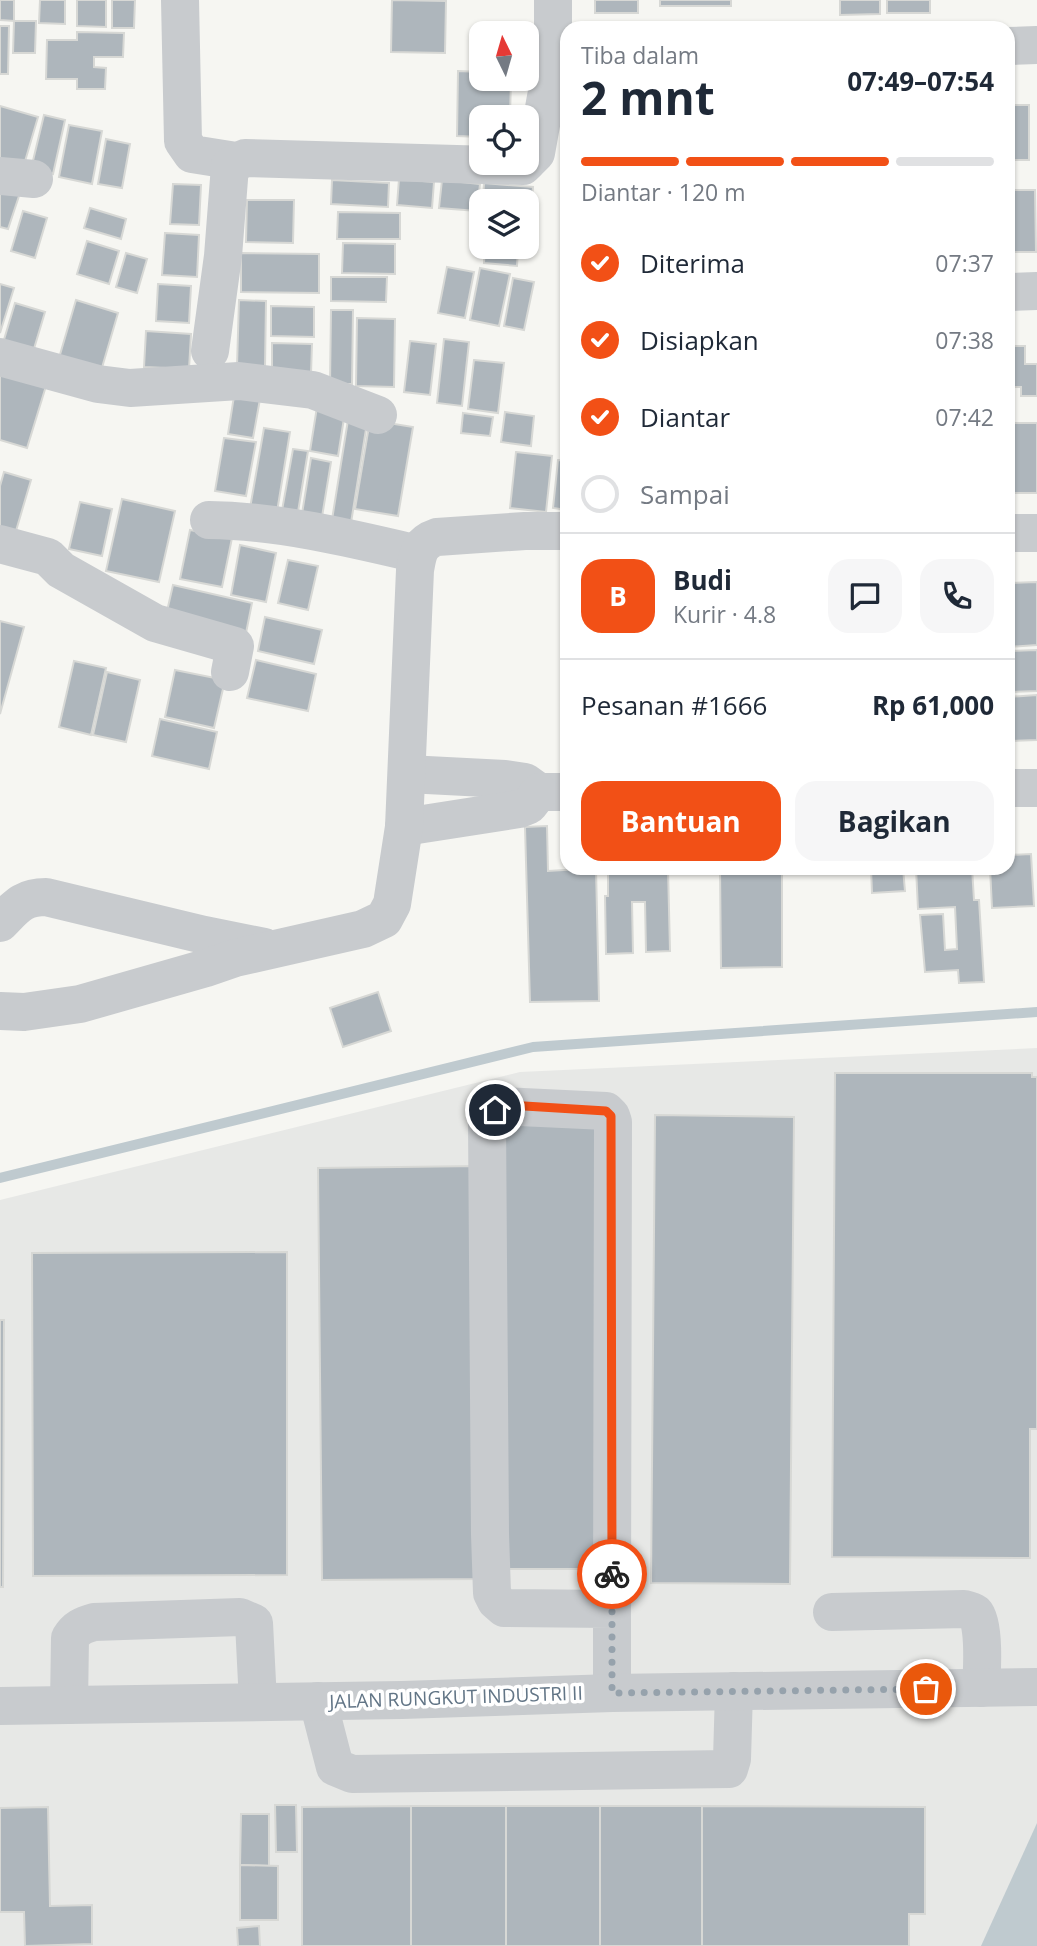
<!DOCTYPE html>
<html lang="id">
<meta charset="utf-8">
<style>
body{margin:0;font-family:"Open Sans",sans-serif;background:#f6f6f7;color:#1f2937;height:100vh;display:flex;flex-direction:column;font-size:26px;white-space:nowrap}
*{box-sizing:border-box;margin:0}
p{font-size:23px;color:#747a83}
.icon{flex:none;width:38px;height:38px;fill:none;stroke:currentColor;stroke-width:2;stroke-linecap:round;stroke-linejoin:round}
.map{position:relative;flex:1;overflow:hidden}
.sheet{position:absolute;left:560px;top:21px;width:455px;height:854px;display:flex;flex-direction:column;background:#fff;border-radius:21px;box-shadow:0 2px 5px #0004}
.sheet>*{flex:none}
.needle{width:46px;rotate:355deg}
.tools{position:absolute;left:469px;top:21px;display:grid;gap:14px}
.tools a{display:grid;place-items:center;width:70px;height:70px;border-radius:14px;background:#fff;box-shadow:0 2px 5px #0004;font-size:35px}
.pin{position:absolute;display:grid;place-items:center;width:60px;height:60px;color:#fff;margin:-30px;border:4px solid #fff;border-radius:50%;box-shadow:0 2px 7px #0007}
.courier{position:absolute;display:grid;place-items:center;width:70px;height:70px;margin:-35px;border:5px solid #f25016;border-radius:50%;background:#fff;color:#222;box-shadow:0 2px 9px #0007}
.overview em{font-style:normal;font-weight:700}
.overview div{display:flex;flex-direction:column-reverse}
.overview{display:flex;align-items:center;justify-content:space-between;height:119px;padding:0 21px}
h1{font-size:46px;font-weight:700;line-height:52px}
.bar{display:grid;grid-template-columns:repeat(4,1fr);gap:10px 7px;align-content:center;height:84px;padding:0 21px}
.bar i{height:9px;border-radius:5px;background:#e0e1e3}
.bar .current{background:#f25016}
.bar p{grid-column:span 4}
.line{display:flex;align-items:center;gap:18px;padding:0 21px;border-top:2px solid #e0e1e3}
.line div{flex:1}
.round{display:grid;place-items:center;flex:none;width:74px;height:74px;border-radius:21px;background:#f6f6f7}
ol{padding:0 21px;list-style:none}
li{display:flex;align-items:center;gap:21px;height:77px}
li p{margin-inline-start:auto}
li .icon{padding:7px;border-radius:50%;background:#f25016;color:#fff;stroke-width:4}
li:last-child{color:#747a83}
li i{width:38px;height:38px;border:4px solid #e0e1e3;border-radius:50%}
.button{display:flex;gap:14px;margin-top:auto;padding:14px 21px}
.button a{flex:1;height:80px;border-radius:21px;background:#f25016;color:#fff;font-size:28px;font-weight:700;line-height:80px;text-align:center}
.button a+a{background:#f6f6f7;color:#1f2937}
.map>svg:first-child{display:block}
.built{fill:#e7e8e6}
.water{fill:#bfcacf}
.lines{fill:none;stroke-linecap:round;stroke-linejoin:round}
.stream{stroke:#bfcacf;stroke-width:10}
.building{fill:#aeb6bc;stroke:#d7d8d5;stroke-width:2}
.minor{stroke:#c8cbce;stroke-width:38}
.done{stroke:#96a2ac;stroke-width:7;stroke-dasharray:0 12.6}
.route{stroke:#f25016;stroke-width:9}
.labels{text-anchor:middle;dominant-baseline:central;stroke-width:7;stroke-linejoin:round;paint-order:stroke}
.street-label{font-size:19px;fill:#627586;stroke:#fff}
</style>
<div class="map">
<svg width="1037" height="1946" viewBox="0 0 1037 1946">
<rect width="100%" height="100%" fill="#f6f6f2"/>
<path class="built" d="M 1037,1048 L 1037,1946 L 0,1946 L 0,1200 L 520,1072 Z"/>
<path class="water" d="M 1037,1823 L 1037,1946 L 981,1946 Z"/>
<g class="lines">
<path class="stream" d="M 0,1178 L 533,1047 L 1037,1012"/>
</g>
<g class="building">
<path d="M 0,0 L 14,0 L 14,21 L 0,20 Z"/>
<path d="M 40,0 L 65,0 L 65,24 L 39,23 Z"/>
<path d="M 77,0 L 106,0 L 106,27 L 77,26 Z"/>
<path d="M 112,0 L 135,0 L 134,28 L 112,28 Z"/>
<path d="M 392,0 L 446,1 L 445,53 L 391,52 Z"/>
<rect x="595" y="0" width="43" height="13"/>
<rect x="660" y="0" width="71" height="6"/>
<path d="M 840,0 L 880,0 L 880,14 L 840,15 Z"/>
<rect x="887" y="0" width="43" height="13"/>
<path d="M 14,21 L 36,21 L 35,53 L 13,53 Z"/>
<path d="M 0,26 L 9,26 L 8,74 L 0,74 Z"/>
<path d="M 77,32 L 124,33 L 123,57 L 94,57 L 94,67 L 106,68 L 105,89 L 77,89 L 77,79 L 46,79 L 47,40 L 77,40 Z"/>
<path d="M 458,71 L 481,72 L 481,79 L 511,79 L 510,117 L 481,117 L 481,137 L 457,136 Z"/>
<rect x="1008" y="105" width="21" height="55"/>
<path d="M 0,106 L 38,117 L 21,175 L 0,168 Z"/>
<path d="M 44,115 L 65,120 L 53,174 L 31,169 Z"/>
<path d="M 69,125 L 102,131 L 92,184 L 59,177 Z"/>
<path d="M 106,139 L 130,144 L 122,188 L 98,184 Z"/>
<path d="M 399,179 L 434,182 L 432,208 L 397,205 Z"/>
<path d="M 332,180 L 389,183 L 388,207 L 331,204 Z"/>
<path d="M 442,180 L 480,184 L 477,211 L 439,208 Z"/>
<path d="M 484,183 L 533,187 L 531,216 L 527,216 L 527,201 L 483,201 Z"/>
<path d="M 173,184 L 201,185 L 199,225 L 170,224 Z"/>
<path d="M 0,187 L 20,193 L 8,229 L 0,227 Z"/>
<path d="M 1008,190 L 1035,190 L 1036,252 L 1008,252 Z"/>
<path d="M 247,200 L 294,200 L 293,243 L 246,242 Z"/>
<path d="M 90,208 L 126,219 L 121,239 L 84,228 Z"/>
<path d="M 23,211 L 47,218 L 35,258 L 11,251 Z"/>
<path d="M 338,212 L 400,213 L 400,239 L 337,239 Z"/>
<path d="M 165,233 L 199,235 L 197,277 L 162,275 Z"/>
<path d="M 87,241 L 119,251 L 109,284 L 77,274 Z"/>
<path d="M 343,243 L 395,244 L 395,274 L 342,273 Z"/>
<path d="M 485,247 L 518,250 L 517,266 L 484,263 Z"/>
<path d="M 126,253 L 147,259 L 137,293 L 116,287 Z"/>
<path d="M 241,253 L 319,254 L 319,293 L 241,292 Z"/>
<path d="M 447,267 L 474,272 L 465,318 L 438,313 Z"/>
<path d="M 480,268 L 510,274 L 499,326 L 470,320 Z"/>
<path d="M 331,277 L 387,277 L 386,302 L 331,301 Z"/>
<path d="M 513,278 L 534,282 L 524,330 L 504,326 Z"/>
<path d="M 0,284 L 14,288 L 0,333 Z"/>
<path d="M 158,284 L 191,286 L 189,323 L 156,321 Z"/>
<path d="M 76,300 L 118,313 L 101,371 L 59,358 Z"/>
<path d="M 239,300 L 266,301 L 265,367 L 237,366 Z"/>
<path d="M 15,303 L 45,312 L 33,352 L 3,343 Z"/>
<path d="M 271,306 L 314,307 L 314,337 L 271,336 Z"/>
<path d="M 331,310 L 353,310 L 352,384 L 330,384 Z"/>
<path d="M 357,318 L 395,319 L 394,387 L 356,386 Z"/>
<path d="M 146,331 L 191,334 L 189,369 L 144,367 Z"/>
<path d="M 444,339 L 469,342 L 462,406 L 437,403 Z"/>
<path d="M 410,341 L 436,344 L 430,395 L 404,392 Z"/>
<path d="M 272,343 L 312,344 L 311,374 L 272,374 Z"/>
<path d="M 1008,346 L 1025,346 L 1025,364 L 1037,364 L 1037,396 L 1021,396 L 1021,387 L 1008,387 Z"/>
<path d="M 474,360 L 504,363 L 498,413 L 468,409 Z"/>
<path d="M 0,373 L 46,386 L 27,448 L 0,440 Z"/>
<path d="M 234,396 L 260,399 L 253,438 L 228,434 Z"/>
<path d="M 317,407 L 345,412 L 338,456 L 310,451 Z"/>
<path d="M 505,412 L 534,416 L 531,446 L 501,442 Z"/>
<path d="M 463,413 L 493,417 L 490,436 L 461,433 Z"/>
<path d="M 348,420 L 367,423 L 350,529 L 331,526 Z"/>
<path d="M 370,420 L 413,427 L 398,516 L 355,509 Z"/>
<rect x="1008" y="423" width="29" height="70"/>
<path d="M 264,428 L 290,432 L 276,518 L 249,514 Z"/>
<path d="M 224,438 L 256,442 L 246,496 L 215,491 Z"/>
<path d="M 293,449 L 308,451 L 297,518 L 281,516 Z"/>
<path d="M 516,452 L 552,456 L 546,512 L 510,508 Z"/>
<path d="M 311,458 L 331,462 L 321,523 L 301,520 Z"/>
<path d="M 558,460 L 567,461 L 567,510 L 553,508 Z"/>
<path d="M 4,472 L 31,480 L 13,541 L 0,537 L 0,486 Z"/>
<path d="M 122,499 L 175,511 L 159,582 L 106,571 Z"/>
<path d="M 80,502 L 112,509 L 102,556 L 69,549 Z"/>
<path d="M 190,530 L 232,538 L 222,587 L 180,579 Z"/>
<path d="M 240,545 L 276,553 L 266,602 L 231,595 Z"/>
<path d="M 288,560 L 318,566 L 308,610 L 278,603 Z"/>
<path d="M 1037,582 L 1037,645 L 1008,647 L 1008,583 Z"/>
<path d="M 173,585 L 252,603 L 245,638 L 165,620 Z"/>
<path d="M 563,615 L 567,615 L 567,659 L 564,659 Z"/>
<path d="M 265,617 L 322,630 L 314,664 L 258,651 Z"/>
<path d="M 0,621 L 24,627 L 0,714 Z"/>
<path d="M 1037,650 L 1037,691 L 1008,692 L 1008,651 Z"/>
<path d="M 256,660 L 316,674 L 308,711 L 247,698 Z"/>
<path d="M 74,661 L 106,668 L 91,735 L 59,727 Z"/>
<path d="M 562,669 L 567,669 L 567,746 L 563,746 Z"/>
<path d="M 175,670 L 225,680 L 214,728 L 165,717 Z"/>
<path d="M 107,672 L 140,680 L 126,742 L 93,735 Z"/>
<path d="M 1037,695 L 1037,740 L 1008,741 L 1008,697 Z"/>
<path d="M 160,719 L 217,732 L 209,769 L 152,756 Z"/>
<path d="M 547,826 L 548,871 L 596,868 L 599,1001 L 530,1002 L 525,827 Z"/>
<path d="M 1031,854 L 1034,906 L 992,908 L 990,868 L 1008,868 L 1008,855 Z"/>
<path d="M 608,868 L 668,868 L 670,951 L 646,952 L 645,902 L 632,902 L 633,953 L 606,954 L 605,896 L 608,896 Z"/>
<path d="M 720,868 L 782,868 L 782,967 L 721,968 Z"/>
<path d="M 871,868 L 903,868 L 905,891 L 872,893 Z"/>
<path d="M 916,868 L 972,868 L 974,900 L 979,900 L 984,982 L 959,983 L 958,970 L 925,972 L 920,915 L 943,914 L 945,950 L 957,949 L 955,907 L 918,909 Z"/>
<path d="M 378,992 L 391,1031 L 343,1047 L 330,1008 Z"/>
<path d="M 835,1073 L 1032,1073 L 1032,1077 L 1037,1077 L 1037,1429 L 1030,1429 L 1030,1558 L 832,1557 Z"/>
<path d="M 655,1115 L 794,1117 L 790,1584 L 651,1583 Z"/>
<path d="M 503,1121 L 607,1122 L 603,1569 L 498,1569 Z"/>
<path d="M 478,1166 L 482,1579 L 322,1580 L 318,1168 Z"/>
<path d="M 287,1252 L 287,1575 L 33,1576 L 32,1253 Z"/>
<path d="M 0,1320 L 4,1320 L 3,1587 L 0,1587 Z"/>
<path d="M 275,1805 L 296,1805 L 297,1852 L 276,1852 Z"/>
<rect x="411" y="1806" width="95" height="140"/>
<path d="M 411,1806 L 411,1946 L 302,1946 L 302,1807 Z"/>
<rect x="506" y="1806" width="94" height="140"/>
<rect x="600" y="1806" width="102" height="140"/>
<path d="M 702,1806 L 925,1807 L 925,1914 L 909,1914 L 909,1946 L 702,1946 Z"/>
<path d="M 48,1807 L 50,1906 L 92,1905 L 92,1944 L 25,1946 L 24,1912 L 0,1912 L 0,1808 Z"/>
<path d="M 241,1814 L 269,1814 L 269,1866 L 240,1865 Z"/>
<path d="M 240,1865 L 278,1866 L 278,1920 L 240,1920 Z"/>
<path d="M 259,1926 L 260,1946 L 238,1946 L 237,1928 Z"/>
</g>
<g class="lines">
<g class="minor">
<path d="M 180,0 L 183,141 L 192,154 L 236,161"/>
<path d="M 1008,46 L 1037,45"/>
<path d="M 527,162 L 536,153 L 549,80 L 553,45 L 553,0"/>
<path d="M 0,176 L 34,179"/>
<path d="M 1008,292 L 1037,291"/>
<path d="M 210,351 L 223,256 L 230,166 L 245,158 L 523,166 L 526,163"/>
<path d="M 0,357 L 98,384 L 130,388 L 239,381 L 313,390 L 378,415"/>
<path d="M 209,520 C 279,521 350,538 418,554"/>
<path d="M 1008,533 L 1037,533"/>
<path d="M 0,544 L 48,557 L 61,570 L 155,623 L 235,646 L 230,672"/>
<path d="M 407,774 L 505,779 L 525,782 L 539,792 L 567,792"/>
<path d="M 1008,788 L 1037,788"/>
<path d="M 404,827 L 519,809 L 529,805 L 539,792"/>
<path d="M 0,923 C 16,907 22,897 46,897 L 204,935 L 264,947"/>
<path d="M 0,1011 L 24,1012 L 80,1004 L 206,968 L 235,958 L 363,929 L 384,919 L 392,904 L 404,827 L 415,570 C 418,553 419,543 437,537 L 525,531 L 567,531"/>
<path d="M 612,1609 L 504,1608 L 496,1601 L 492,1593 L 490,1534 L 487,1121 L 490,1115 L 500,1106 L 606,1111 L 611,1116 L 613,1122 L 612,1609 L 612,1693"/>
<path d="M 832,1612 L 964,1609 C 968,1610 972,1611 975,1613 C 985,1623 982,1673 981,1688"/>
<path d="M 318,1701 L 335,1767 L 352,1774 L 729,1769 L 732,1759 L 734,1691"/>
<path d="M 69,1705 L 70,1638 C 76,1628 83,1625 94,1622 L 240,1617 L 254,1623 L 258,1702"/>
<path d="M 0,1706 L 402,1700 L 612,1693 L 1037,1687"/>
</g>
</g>
<g class="lines">
<path class="done" d="M 612,1574 L 612,1693 L 926,1689"/>
<path class="route" d="M 495,1110 L 508,1105 L 606,1111 L 611,1116 L 612,1574"/>
</g>
<g class="labels">
<g class="street-label">
<text transform="translate(456 1697) rotate(-2)">JALAN RUNGKUT INDUSTRI II</text>
</g>
</g>
</svg>
<div class="tools">
<a><svg class="needle" viewBox="-14 -14 28 28"><path d="M0-13l5 13h-10z" fill="#e53935"/><path d="M0 13l5-13h-10z" fill="#747a83"/></svg></a>
<a><svg class="icon" aria-label="locate" viewBox="0 0 24 24"><circle cx="12" cy="12" r="6"/><path d="M12 2v4M12 18v4M2 12h4M18 12h4"/></svg></a>
<a><svg class="icon" aria-label="layers" viewBox="0 0 24 24"><path d="M12 4l9 5-9 5-9-5zM3 14l9 5 9-5"/></svg></a>
</div>
<div class="pin" style="left:926px;top:1689px;background:#ea580c"><svg class="icon" aria-label="bag" viewBox="0 0 24 24"><path d="M5 8h14l-1 12H6zM9 8a3 3 0 0 1 6 0"/></svg></div>
<div class="pin" style="left:495px;top:1110px;background:#1f2937"><svg class="icon" aria-label="home" viewBox="0 0 24 24"><path d="M3 11l9-7 9 7M6 9v11h12V9"/></svg></div>
<div class="courier" style="left:612px;top:1574px"><svg class="icon" aria-label="bike" viewBox="0 0 24 24"><circle cx="6" cy="16" r="4"/><circle cx="18" cy="16" r="4"/><path d="M6 16l4-8h5l3 8M10 8l3 8H6M13 5h3"/></svg></div>
<section class="sheet">
<div class="overview"><div><h1>2 mnt</h1><p>Tiba dalam</p></div><em>07:49–07:54</em></div>
<div class="bar"><i class="current"></i><i class="current"></i><i class="current"></i><i></i><p>Diantar · 120 m</p></div>
<ol>
<li><svg class="icon" aria-label="check" viewBox="0 0 24 24"><path d="M5 12l5 5 9-10"/></svg>Diterima<p>07:37</p></li>
<li><svg class="icon" aria-label="check" viewBox="0 0 24 24"><path d="M5 12l5 5 9-10"/></svg>Disiapkan<p>07:38</p></li>
<li><svg class="icon" aria-label="check" viewBox="0 0 24 24"><path d="M5 12l5 5 9-10"/></svg>Diantar<p>07:42</p></li>
<li><i></i>Sampai</li>
</ol>
<div class="line" style="height:126px"><b class="round" style="background:#f25016;color:#fff">B</b><div><b>Budi</b><p>Kurir · 4.8</p></div><a class="round"><svg class="icon" aria-label="chat" viewBox="0 0 24 24"><path d="M4 5h16v11H9l-5 4z"/></svg></a><a class="round"><svg class="icon" aria-label="phone" viewBox="0 0 24 24"><path d="M5 4h4l2 5-3 2q2 4 5 5l2-3 5 2v4C11 20 4 13 5 4z"/></svg></a></div>
<div class="line" style="height:91px"><div>Pesanan #1666</div><b>Rp 61,000</b></div>
<div class="button"><a>Bantuan</a><a>Bagikan</a></div>
</section>
</div>
